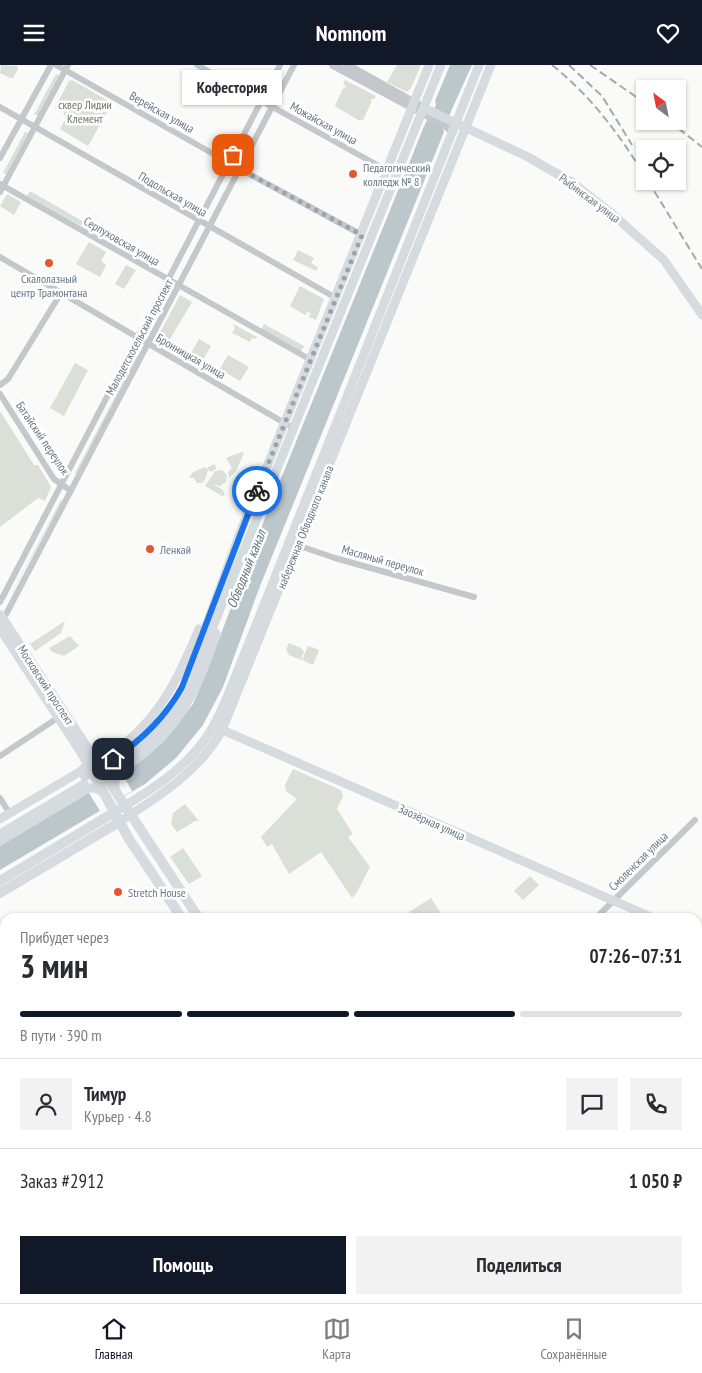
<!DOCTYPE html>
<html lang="ru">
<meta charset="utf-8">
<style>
body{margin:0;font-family:"PT Sans Narrow",sans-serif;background:#f2f2f3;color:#2b2b33;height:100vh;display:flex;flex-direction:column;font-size:19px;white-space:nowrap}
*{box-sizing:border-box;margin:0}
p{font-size:16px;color:#7c7c81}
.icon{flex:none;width:28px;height:28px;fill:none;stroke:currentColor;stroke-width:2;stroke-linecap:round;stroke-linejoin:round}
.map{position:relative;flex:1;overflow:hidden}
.side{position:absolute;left:0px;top:848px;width:702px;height:391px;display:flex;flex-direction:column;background:#fff;border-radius:15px 15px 0 0;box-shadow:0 1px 4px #0004}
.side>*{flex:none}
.needle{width:32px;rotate:328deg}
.controls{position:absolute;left:636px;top:15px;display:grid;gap:10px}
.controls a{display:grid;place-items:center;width:50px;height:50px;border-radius:0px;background:#fff;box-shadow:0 1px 4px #0004;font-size:25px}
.pin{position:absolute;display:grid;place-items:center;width:42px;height:42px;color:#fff;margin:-21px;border-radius:10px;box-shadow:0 2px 8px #0006}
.courier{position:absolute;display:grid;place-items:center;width:50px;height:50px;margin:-25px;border:4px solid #1a73e8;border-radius:50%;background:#fff;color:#222;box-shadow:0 1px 6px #0007}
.bubble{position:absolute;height:35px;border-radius:0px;background:#fff;box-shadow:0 1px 4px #0004;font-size:16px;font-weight:800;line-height:35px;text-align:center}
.headline em{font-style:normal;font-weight:800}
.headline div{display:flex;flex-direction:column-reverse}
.headline{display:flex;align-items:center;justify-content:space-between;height:85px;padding:0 20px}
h1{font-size:32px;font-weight:800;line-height:38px}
.bar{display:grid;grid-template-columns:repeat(4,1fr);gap:8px 5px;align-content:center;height:60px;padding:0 20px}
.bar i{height:6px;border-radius:4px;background:#e1e1e2}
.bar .active{background:#111827}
.bar p{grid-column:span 4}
.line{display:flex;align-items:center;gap:12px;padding:0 20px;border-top:1px solid #e1e1e2}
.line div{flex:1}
.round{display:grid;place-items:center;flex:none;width:52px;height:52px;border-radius:0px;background:#f2f2f3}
.primary-button{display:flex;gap:10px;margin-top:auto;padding:10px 20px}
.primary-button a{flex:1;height:58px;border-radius:0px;background:#111827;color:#fff;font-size:20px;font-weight:800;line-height:58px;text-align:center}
.primary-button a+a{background:#f2f2f3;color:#2b2b33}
header{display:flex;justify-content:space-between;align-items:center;height:65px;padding:0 20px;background:#111827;color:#fff;font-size:22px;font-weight:800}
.dock{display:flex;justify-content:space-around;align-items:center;height:70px;border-top:1px solid #e1e1e2;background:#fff;font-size:14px;color:#7c7c81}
.dock a{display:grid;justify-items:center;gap:2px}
.dock .active{color:#111827}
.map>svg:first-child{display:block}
.green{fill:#dadfd7}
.water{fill:#bbc7cb}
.pier{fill:#fafaf8}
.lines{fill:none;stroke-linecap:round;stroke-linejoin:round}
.secondary-tunnel{stroke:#d5d9db;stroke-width:9;stroke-dasharray:9 4.5;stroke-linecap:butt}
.minor{stroke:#c3c8cc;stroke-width:6}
.tertiary{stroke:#c3c8cc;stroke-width:8}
.secondary{stroke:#d6dbdf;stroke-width:9}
.primary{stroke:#d6dbdf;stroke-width:10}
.rail{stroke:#a2aab0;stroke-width:2;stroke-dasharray:8 4;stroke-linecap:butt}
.done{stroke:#99a4ac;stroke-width:5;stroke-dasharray:0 9}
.route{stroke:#1a73e8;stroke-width:6}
.poi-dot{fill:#e4572e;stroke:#fff;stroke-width:2}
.labels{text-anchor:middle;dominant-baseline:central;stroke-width:5;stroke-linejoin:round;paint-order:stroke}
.park-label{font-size:12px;fill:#687a64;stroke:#fff}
.street-label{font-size:12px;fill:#657683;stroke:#fff}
.poi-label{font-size:12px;fill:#657683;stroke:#fff;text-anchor:start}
.water-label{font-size:14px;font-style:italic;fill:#60757c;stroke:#fff}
</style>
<header><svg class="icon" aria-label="menu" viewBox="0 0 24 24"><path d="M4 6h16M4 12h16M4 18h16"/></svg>Nomnom<svg class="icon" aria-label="heart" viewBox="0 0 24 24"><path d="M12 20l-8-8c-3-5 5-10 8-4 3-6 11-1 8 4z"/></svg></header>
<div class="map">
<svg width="702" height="1238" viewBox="0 0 702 1238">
<rect width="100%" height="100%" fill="#fafaf8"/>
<g class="green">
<path d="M 1,0 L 17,1 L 18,4 L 13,13 L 10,13 L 0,8 Z"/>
<path d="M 397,0 L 421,0 L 411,23 L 407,27 L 387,17 Z"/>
<path d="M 56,9 L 59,10 L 38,50 L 34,50 Z"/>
<path d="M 72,15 L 112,38 L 88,81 L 60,64 L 66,53 L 63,47 L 55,43 L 69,16 Z"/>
<path d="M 345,15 L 376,31 L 374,34 L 371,34 L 371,38 L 363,55 L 358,55 L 335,41 L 342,25 L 346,22 L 343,18 Z"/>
<path d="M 25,67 L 28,68 L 6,109 L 3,108 Z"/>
<path d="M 30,126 L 84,157 L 81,161 L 27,131 Z"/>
<path d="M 7,129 L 21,137 L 14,150 L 0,141 Z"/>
<path d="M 89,177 L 106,187 L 101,196 L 106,200 L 100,212 L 76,199 Z"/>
<path d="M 298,185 L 314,193 L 311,198 L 318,202 L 316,206 L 293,195 Z"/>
<path d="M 126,200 L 136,205 L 124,224 L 115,219 Z"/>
<path d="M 300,221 L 324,234 L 316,255 L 309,252 L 311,248 L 307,247 L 305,250 L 290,241 Z"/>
<path d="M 180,230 L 192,237 L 166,281 L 156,275 Z"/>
<path d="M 233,259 L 257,272 L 256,274 L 252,273 L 250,277 L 232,268 L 235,263 Z"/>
<path d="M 264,259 L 304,281 L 301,287 L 261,265 Z"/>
<path d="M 199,274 L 211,281 L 200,300 L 188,293 Z"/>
<path d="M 137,290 L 139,291 L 76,409 L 75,408 Z"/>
<path d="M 228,290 L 249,302 L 240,316 L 220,304 Z"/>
<path d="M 75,298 L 88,305 L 64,351 L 50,343 Z"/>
<path d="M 0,346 L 34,400 L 38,400 L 51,422 L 45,436 L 38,433 L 0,462 Z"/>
<path d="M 242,387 L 244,388 L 236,406 L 229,413 L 228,407 L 232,403 L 226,393 Z"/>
<path d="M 215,399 L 216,404 L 211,407 L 208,405 L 205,415 L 202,418 L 197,418 L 194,413 L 189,413 L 193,407 L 205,402 L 208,404 L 208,402 Z"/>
<path d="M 222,405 L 227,410 L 226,417 L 220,421 L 213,419 L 223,425 L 225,430 L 222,431 L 205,421 L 215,406 Z"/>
<path d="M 61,435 L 62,436 L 8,535 Z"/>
<path d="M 65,556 L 61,568 L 35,586 L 30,579 Z"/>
<path d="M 70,571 L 79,581 L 64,591 L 52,587 L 49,583 Z"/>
<path d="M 289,578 L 301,583 L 304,587 L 301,595 L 289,590 L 286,584 Z"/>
<path d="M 308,581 L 319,585 L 313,600 L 302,595 Z"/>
<path d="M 293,704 L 341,725 L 343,731 L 337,744 L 353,769 L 348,772 L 370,802 L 356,829 L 352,833 L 321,787 L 289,809 L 272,779 L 267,782 L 261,772 L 297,734 L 286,726 L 285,720 Z"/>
<path d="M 185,739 L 199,756 L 195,756 L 177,767 L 171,759 L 173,748 Z"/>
<path d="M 183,783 L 202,811 L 189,819 L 170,792 Z"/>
<path d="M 653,783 L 656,786 L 636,805 L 636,808 L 623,821 L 614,821 Z"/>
<path d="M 530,811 L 539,820 L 523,835 L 514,826 Z"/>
<path d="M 431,833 L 440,847 L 432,852 L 413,852 L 409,847 Z"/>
</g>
<path class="water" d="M 450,0 L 472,0 L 443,64 L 444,67 L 260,521 L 223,622 L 203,660 L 176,693 L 145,719 L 0,805 L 0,781 L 138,698 L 164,676 L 193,639 L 207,606 L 263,458 L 425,59 L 436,40 L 435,36 Z"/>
<path class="pier" d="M 122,708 L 132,726 L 100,746 L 89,728 Z"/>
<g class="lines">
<path class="secondary-tunnel" d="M 81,714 L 113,694"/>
<g class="minor">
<path d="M 56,0 L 240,104 L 362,170"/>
<path d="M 197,0 L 388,106"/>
<path d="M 0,42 L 336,233"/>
<path d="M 0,93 L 51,0"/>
<path d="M 0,119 L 311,295"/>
<path d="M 0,127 L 68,0"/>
<path d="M 0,192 L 293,363"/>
<path d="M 0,320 L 8,314 L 61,228"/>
<path d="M 0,329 L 54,414 L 71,426"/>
<path d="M 294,479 L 335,493 L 474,532"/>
<path d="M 0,537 L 280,0"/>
<path d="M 3,555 L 294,0"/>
<path d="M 0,691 L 59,652"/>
<path d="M 0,733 L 10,749"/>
<path d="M 597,852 L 695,755"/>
<path d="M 698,934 L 702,930"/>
<path d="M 304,1234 L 307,1238"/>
<path d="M 469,1234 L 471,1238"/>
<path d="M 268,1238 L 275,1234"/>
<path d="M 318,1238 L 324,1234"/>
<path d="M 327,1238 L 334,1234"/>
</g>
<g class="tertiary">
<path d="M 333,0 L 445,60 L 453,67"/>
<path d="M 347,0 L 424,43"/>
<path d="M 698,926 L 702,922"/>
<path d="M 0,1095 L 5,1103"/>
<path d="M 0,1107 L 5,1114"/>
<path d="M 81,1234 L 84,1238"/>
<path d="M 88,1234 L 91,1238"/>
</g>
<g class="secondary">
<path d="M 424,43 L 528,92 L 573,118 L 610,147 L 664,195 L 702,250"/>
<path d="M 194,594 L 240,468 L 429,0"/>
<path d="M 218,663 L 651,852"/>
<path d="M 94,693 C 107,692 118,684 128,676 C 164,645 181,607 199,564"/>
<path d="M 114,694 L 147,668"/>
<path d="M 116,699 C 147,680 171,655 188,623 L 441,0"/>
<path d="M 115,725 L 115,710 L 118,706 C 175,673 197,629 216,568"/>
<path d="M 113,748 C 148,727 186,704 208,670 C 220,652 228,630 236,610 L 479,0"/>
<path d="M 0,754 L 81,706 L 88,699"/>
<path d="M 119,757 C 157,733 200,706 222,665 L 491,0"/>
<path d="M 0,769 L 84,719"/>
<path d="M 0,776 L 89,723 L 94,723 L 103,727"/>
<path d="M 698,873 L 702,875"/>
</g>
<g class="primary">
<path d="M 0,550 L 198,852"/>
<path d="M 0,563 L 82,688 L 129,774 L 181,852"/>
<path d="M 0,816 L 113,748"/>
<path d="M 0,828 L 119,757"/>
<path d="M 436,1234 L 439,1238"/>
<path d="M 461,1234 L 464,1238"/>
</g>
<g class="rail">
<path d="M 552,0 C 591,31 619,69 645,111"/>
<path d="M 569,0 L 602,31 L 632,80"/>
<path d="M 590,0 L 645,38"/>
<path d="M 669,56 L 702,82"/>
<path d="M 648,116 L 702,204"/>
</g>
</g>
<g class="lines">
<path class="done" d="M 233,90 L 229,98 L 362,170 L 257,426"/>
<path class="route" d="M 113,694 C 142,675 165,653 182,622 L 257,426"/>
</g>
<g class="poi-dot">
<circle cx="353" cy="109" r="5"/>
<circle cx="49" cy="198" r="5"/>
<circle cx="150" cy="484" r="5"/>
<circle cx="118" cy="827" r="5"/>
</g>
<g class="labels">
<g class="park-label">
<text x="85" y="39">сквер Лидии<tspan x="85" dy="14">Клемент</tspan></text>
</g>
<g class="street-label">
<text transform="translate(162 47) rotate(29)">Верейская улица</text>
<text transform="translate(324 58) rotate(29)">Можайская улица</text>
<text transform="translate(173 129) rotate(30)">Подольская улица</text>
<text transform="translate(590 133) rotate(37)">Рыбинская улица</text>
<text transform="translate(122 176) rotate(30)">Серпуховская улица</text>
<text transform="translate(139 272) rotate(-62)">Малодетскосельский проспект</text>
<text transform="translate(191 291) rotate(30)">Бронницкая улица</text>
<text transform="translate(43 373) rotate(56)">Батайский переулок</text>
<text transform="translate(305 462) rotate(-68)">набережная Обводного канала</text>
<text transform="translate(383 495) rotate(16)">Масляный переулок</text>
<text transform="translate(46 620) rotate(57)">Московский проспект</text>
<text transform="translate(432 757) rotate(24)">Заозёрная улица</text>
<text transform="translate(638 796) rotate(-45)">Смоленская улица</text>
</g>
<g class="poi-label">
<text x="363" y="102">Педагогический<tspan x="363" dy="14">колледж № 8</tspan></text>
<text x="49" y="213" text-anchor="middle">Скалолазный<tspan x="49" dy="14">центр Трамонтана</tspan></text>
<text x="160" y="484">Ленкай</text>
<text x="128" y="827">Stretch House</text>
</g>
<g class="water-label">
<text transform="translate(246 504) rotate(-68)">Обводный канал</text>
</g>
</g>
</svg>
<div class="controls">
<a><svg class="needle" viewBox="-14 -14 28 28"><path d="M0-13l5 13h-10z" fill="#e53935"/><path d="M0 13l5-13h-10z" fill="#7c7c81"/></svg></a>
<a><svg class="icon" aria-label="locate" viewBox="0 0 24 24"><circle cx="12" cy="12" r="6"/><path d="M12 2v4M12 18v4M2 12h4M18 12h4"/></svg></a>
</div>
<div class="pin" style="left:233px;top:90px;background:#ea580c"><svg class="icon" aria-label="bag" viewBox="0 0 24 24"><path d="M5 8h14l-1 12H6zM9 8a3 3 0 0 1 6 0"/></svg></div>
<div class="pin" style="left:113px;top:694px;background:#1f2937"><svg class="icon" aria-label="home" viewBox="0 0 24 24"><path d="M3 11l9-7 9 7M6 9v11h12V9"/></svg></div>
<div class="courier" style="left:257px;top:426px"><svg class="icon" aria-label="bike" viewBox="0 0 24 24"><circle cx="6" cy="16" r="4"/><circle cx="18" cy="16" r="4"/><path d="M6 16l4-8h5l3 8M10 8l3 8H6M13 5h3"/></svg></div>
<div class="bubble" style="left:182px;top:5px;width:100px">Кофестория</div>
<section class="side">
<div class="headline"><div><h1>3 мин</h1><p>Прибудет через</p></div><em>07:26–07:31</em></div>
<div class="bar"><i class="active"></i><i class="active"></i><i class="active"></i><i></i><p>В пути · 390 m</p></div>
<div class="line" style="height:90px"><a class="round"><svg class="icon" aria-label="person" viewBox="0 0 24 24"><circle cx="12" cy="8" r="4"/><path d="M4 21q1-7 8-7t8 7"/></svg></a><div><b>Тимур</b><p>Курьер · 4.8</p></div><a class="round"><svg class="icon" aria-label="chat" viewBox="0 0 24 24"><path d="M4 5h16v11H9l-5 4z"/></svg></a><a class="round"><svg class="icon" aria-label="phone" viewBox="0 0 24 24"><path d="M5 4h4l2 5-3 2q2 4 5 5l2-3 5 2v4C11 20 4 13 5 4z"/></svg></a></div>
<div class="line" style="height:65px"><div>Заказ #2912</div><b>1 050 ₽</b></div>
<div class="primary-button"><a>Помощь</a><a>Поделиться</a></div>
</section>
</div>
<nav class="dock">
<a class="active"><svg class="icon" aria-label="home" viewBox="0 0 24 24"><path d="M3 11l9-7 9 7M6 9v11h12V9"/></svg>Главная</a>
<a><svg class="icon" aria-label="map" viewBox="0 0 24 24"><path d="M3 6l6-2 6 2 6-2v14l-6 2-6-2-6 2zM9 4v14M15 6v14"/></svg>Карта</a>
<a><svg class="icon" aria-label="saved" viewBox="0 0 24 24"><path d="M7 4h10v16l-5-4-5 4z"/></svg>Сохранённые</a>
</nav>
